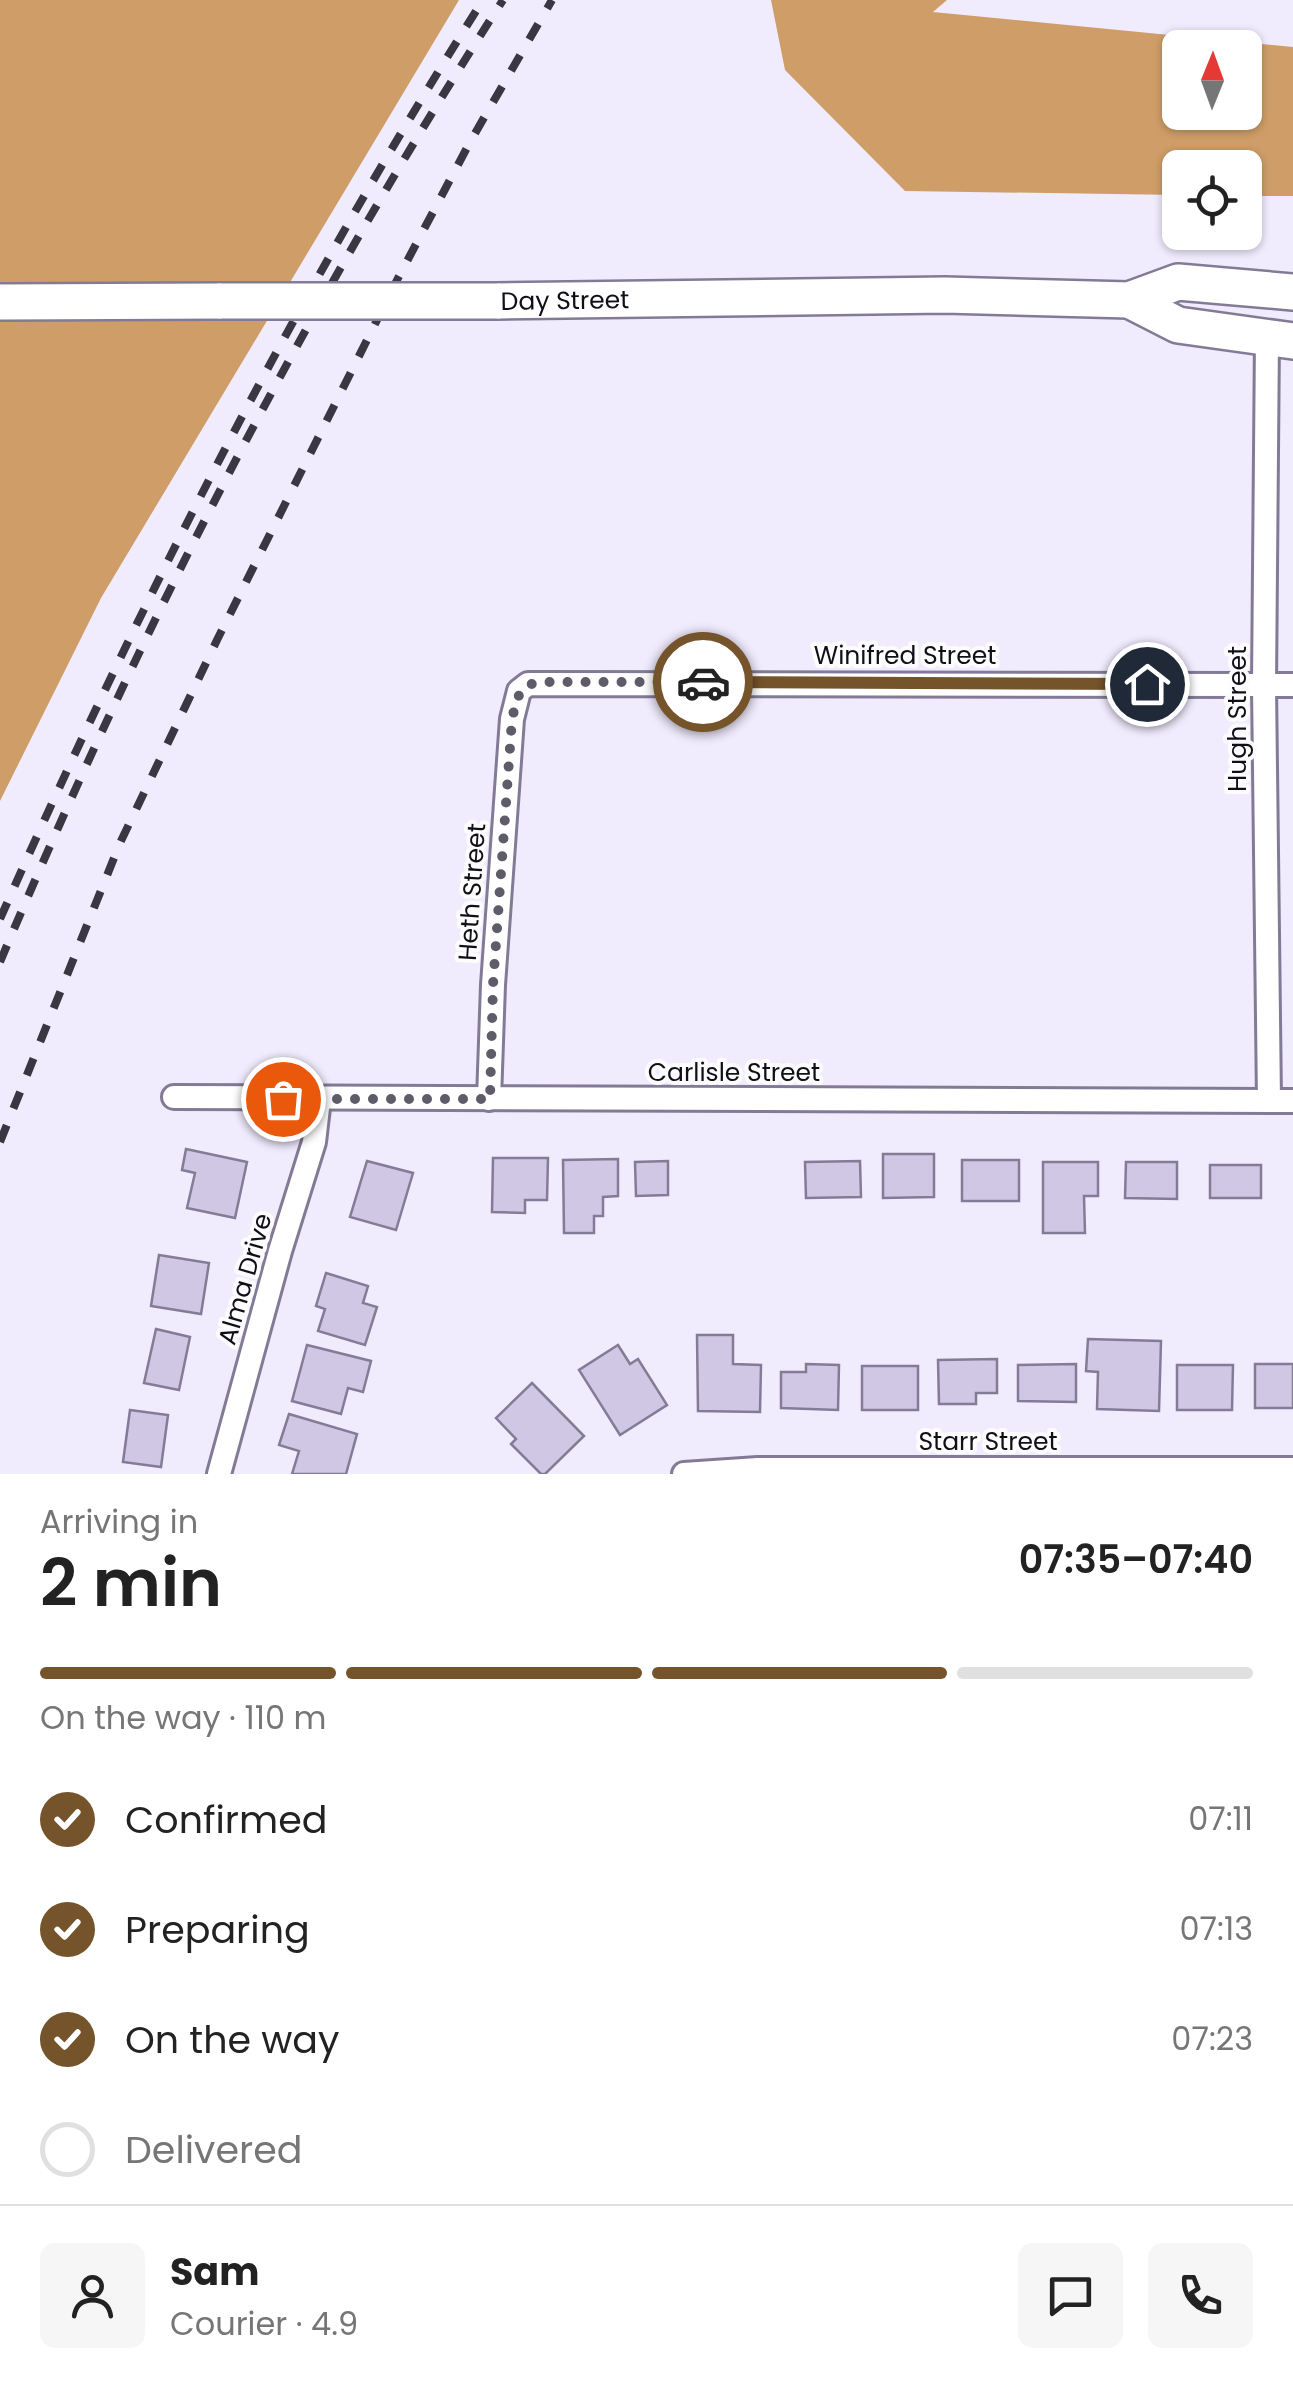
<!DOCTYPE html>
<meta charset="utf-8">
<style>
body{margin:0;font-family:Poppins,sans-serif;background:#f6f6f6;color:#222;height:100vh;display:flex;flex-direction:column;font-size:38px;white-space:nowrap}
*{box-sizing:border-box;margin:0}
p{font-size:32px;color:#767676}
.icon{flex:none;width:55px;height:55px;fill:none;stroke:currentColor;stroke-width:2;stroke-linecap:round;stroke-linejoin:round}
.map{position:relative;height:1474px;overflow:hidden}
.panel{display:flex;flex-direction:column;background:#fff;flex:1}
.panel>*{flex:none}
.needle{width:65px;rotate:1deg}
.buttons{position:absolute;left:1162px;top:30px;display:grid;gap:20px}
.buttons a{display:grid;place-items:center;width:100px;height:100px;border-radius:15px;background:#fff;box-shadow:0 2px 8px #0004;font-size:50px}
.pin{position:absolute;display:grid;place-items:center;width:85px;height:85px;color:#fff;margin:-42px;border:5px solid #fff;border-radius:50%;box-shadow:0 2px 10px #0007}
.courier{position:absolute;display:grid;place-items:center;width:100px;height:100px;margin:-50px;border:8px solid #75532b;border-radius:50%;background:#fff;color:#222;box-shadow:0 2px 12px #0007}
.head em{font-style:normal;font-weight:600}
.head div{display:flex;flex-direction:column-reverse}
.head{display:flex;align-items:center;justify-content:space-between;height:170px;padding:0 40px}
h1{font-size:65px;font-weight:600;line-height:75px}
.bar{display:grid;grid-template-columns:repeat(4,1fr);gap:15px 10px;align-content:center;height:120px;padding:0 40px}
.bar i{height:12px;border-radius:8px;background:#e0e0e0}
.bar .active{background:#75532b}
.bar p{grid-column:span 4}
.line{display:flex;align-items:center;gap:25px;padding:0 40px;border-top:2px solid #e0e0e0}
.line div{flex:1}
.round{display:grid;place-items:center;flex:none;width:105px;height:105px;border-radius:15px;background:#f6f6f6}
ol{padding:0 40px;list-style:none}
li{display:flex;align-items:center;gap:30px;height:110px}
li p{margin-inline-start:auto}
li .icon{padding:10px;border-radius:50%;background:#75532b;color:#fff;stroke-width:4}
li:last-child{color:#767676}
li i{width:55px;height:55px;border:5px solid #e0e0e0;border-radius:50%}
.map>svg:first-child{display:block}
.forest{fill:#cf9e68;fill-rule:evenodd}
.building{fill:#cfc7e4;stroke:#847c97;stroke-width:2.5}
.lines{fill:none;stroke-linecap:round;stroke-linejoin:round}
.street-casing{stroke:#837b95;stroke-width:28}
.primary-casing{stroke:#837b95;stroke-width:40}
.street{stroke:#fff;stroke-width:22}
.primary{stroke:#fff;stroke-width:35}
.rail{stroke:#3a3743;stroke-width:8;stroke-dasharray:18 18;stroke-linecap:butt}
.primary-bridge-casing{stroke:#837b95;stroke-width:40;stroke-linecap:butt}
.primary-bridge{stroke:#fff;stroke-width:35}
.done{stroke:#5f5b68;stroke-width:10;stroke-dasharray:0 18}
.route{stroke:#75532b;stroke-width:12}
.labels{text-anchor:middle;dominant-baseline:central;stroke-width:8;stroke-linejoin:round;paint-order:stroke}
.street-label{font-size:25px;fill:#110e18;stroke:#fcfcfc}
</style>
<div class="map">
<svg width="1293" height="1474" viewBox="0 0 1293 1474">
<rect width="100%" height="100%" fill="#f0ebfd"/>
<g class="forest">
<path d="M 0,0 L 459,0 L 101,598 L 0,801 Z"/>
<path d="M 771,0 L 947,0 L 933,12 L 1293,47 L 1293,196 L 1245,196 L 1245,168 L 1180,168 L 1180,195 L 905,191 L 785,70 ZM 1180,48 L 1245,48 L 1245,112 L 1180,112 Z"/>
</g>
<g class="building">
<path d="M 186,1149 L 247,1162 L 235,1218 L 187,1208 L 195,1173 L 182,1170 Z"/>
<path d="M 883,1154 L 934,1154 L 934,1197 L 883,1198 Z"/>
<path d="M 493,1158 L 548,1158 L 547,1200 L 525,1200 L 525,1213 L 492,1212 Z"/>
<path d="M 618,1159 L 618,1196 L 603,1197 L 603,1216 L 594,1216 L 594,1233 L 564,1233 L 563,1160 Z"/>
<rect x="962" y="1160" width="57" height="41"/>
<path d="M 367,1161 L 413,1173 L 396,1230 L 350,1217 Z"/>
<path d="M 668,1161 L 668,1195 L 636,1196 L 635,1162 Z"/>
<path d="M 860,1161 L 861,1197 L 806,1198 L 805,1162 Z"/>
<path d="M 1043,1162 L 1098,1162 L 1098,1196 L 1084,1196 L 1085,1233 L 1043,1233 Z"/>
<path d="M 1126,1162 L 1177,1162 L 1177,1199 L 1125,1198 Z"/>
<rect x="1210" y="1165" width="51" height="33"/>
<path d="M 159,1255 L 209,1263 L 201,1314 L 151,1306 Z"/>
<path d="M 326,1273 L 368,1286 L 363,1303 L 377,1307 L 365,1345 L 318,1331 L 325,1309 L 316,1306 Z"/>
<path d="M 156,1329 L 190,1337 L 179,1390 L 144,1383 Z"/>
<path d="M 697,1335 L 733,1335 L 733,1364 L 761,1365 L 760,1412 L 698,1411 Z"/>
<path d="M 1088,1339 L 1161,1341 L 1159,1411 L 1097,1409 L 1098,1372 L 1086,1371 Z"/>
<path d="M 307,1345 L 371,1361 L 363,1392 L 348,1388 L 341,1414 L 292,1401 Z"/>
<path d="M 618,1345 L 630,1364 L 638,1359 L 667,1405 L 620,1435 L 579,1370 Z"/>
<path d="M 997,1359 L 997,1393 L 976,1393 L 976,1404 L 939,1404 L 938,1360 Z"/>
<path d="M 806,1364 L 839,1365 L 838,1410 L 781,1408 L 781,1372 L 806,1372 Z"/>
<path d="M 1076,1364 L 1076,1402 L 1018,1401 L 1018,1365 Z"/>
<rect x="1255" y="1364" width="38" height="44"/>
<path d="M 1177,1365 L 1233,1365 L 1232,1410 L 1177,1410 Z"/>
<rect x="862" y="1366" width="56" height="44"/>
<path d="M 532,1383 L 584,1436 L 545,1474 L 541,1474 L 511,1444 L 516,1439 L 496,1418 Z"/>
<path d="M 130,1410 L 168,1415 L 161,1467 L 123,1462 Z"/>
<path d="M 289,1414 L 357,1434 L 346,1474 L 292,1474 L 299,1451 L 279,1445 Z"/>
</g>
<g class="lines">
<g class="street-casing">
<g id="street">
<path d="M 1267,337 L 1264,685 L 1269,1101"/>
<path d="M 174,1097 L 1293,1101"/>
<path d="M 489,1099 L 493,985 L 512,719 L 519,691 L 528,684 L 1293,685"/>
<path d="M 219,1474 L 280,1251 L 314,1142 L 319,1099"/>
<path d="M 684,1474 L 758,1469 L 1293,1469"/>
</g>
</g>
<g class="primary-casing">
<g id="primary">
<path d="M 1129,300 L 1178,325 L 1293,341"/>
<path id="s1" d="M 497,301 L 945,295 L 1129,300 L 1178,282 L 1293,292"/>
<path d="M 0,302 L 221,301"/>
</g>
</g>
<use href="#street" class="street"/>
<use href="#primary" class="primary"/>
<g class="rail">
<path d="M 0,919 C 140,602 297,293 483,0"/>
<path d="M 0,962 C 140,629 307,304 503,0"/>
<path d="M 0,1142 L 120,843 L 217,640 L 396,282 L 470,142 L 552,0"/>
</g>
<g class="primary-bridge-casing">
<path id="primary-bridge" d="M 221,301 L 497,301"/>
</g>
<use href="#primary-bridge" class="primary-bridge"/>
</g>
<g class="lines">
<path class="done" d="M 283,1099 L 490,1099 L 493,985 L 512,719 C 517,699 518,685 540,682 L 703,682"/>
<path class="route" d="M 703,682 L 1147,684"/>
</g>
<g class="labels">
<g class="street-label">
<text stroke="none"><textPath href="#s1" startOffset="68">Day Street</textPath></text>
<text x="905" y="655">Winifred Street</text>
<text transform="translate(1237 719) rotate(-90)">Hugh Street</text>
<text transform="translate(472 892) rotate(-86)">Heth Street</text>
<text x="734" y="1072">Carlisle Street</text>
<text transform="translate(245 1279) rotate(-74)">Alma Drive</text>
<text x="988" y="1441">Starr Street</text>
</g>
</g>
</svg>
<div class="buttons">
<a><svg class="needle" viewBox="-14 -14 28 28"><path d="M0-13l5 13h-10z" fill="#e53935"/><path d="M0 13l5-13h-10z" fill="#767676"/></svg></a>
<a><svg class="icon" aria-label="locate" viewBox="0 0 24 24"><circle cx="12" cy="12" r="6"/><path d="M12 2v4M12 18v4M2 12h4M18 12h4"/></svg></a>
</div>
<div class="pin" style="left:283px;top:1099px;background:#ea580c"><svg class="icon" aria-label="bag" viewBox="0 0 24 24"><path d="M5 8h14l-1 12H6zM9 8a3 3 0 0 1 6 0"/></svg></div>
<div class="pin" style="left:1147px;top:684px;background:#1f2937"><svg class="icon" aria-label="home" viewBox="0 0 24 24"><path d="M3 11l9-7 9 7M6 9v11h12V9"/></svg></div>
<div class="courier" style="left:703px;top:682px"><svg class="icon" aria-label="car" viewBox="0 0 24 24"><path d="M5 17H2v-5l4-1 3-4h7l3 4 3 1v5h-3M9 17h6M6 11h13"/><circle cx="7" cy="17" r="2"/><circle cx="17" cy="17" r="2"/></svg></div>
</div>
<section class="panel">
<div class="head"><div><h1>2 min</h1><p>Arriving in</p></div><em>07:35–07:40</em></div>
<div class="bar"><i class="active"></i><i class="active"></i><i class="active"></i><i></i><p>On the way · 110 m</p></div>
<ol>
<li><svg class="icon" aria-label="check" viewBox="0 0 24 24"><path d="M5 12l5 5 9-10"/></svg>Confirmed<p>07:11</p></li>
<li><svg class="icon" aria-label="check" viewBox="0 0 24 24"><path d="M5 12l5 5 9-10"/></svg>Preparing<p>07:13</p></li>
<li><svg class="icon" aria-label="check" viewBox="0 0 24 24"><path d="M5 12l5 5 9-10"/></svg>On the way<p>07:23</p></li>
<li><i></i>Delivered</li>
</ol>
<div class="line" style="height:180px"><a class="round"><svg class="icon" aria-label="person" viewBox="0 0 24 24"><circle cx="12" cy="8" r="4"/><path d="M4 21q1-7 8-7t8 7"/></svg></a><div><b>Sam</b><p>Courier · 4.9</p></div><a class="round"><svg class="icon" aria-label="chat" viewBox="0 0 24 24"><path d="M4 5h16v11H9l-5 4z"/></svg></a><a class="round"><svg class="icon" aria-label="phone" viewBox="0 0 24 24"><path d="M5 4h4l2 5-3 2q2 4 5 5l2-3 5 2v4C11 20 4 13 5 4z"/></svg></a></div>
</section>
